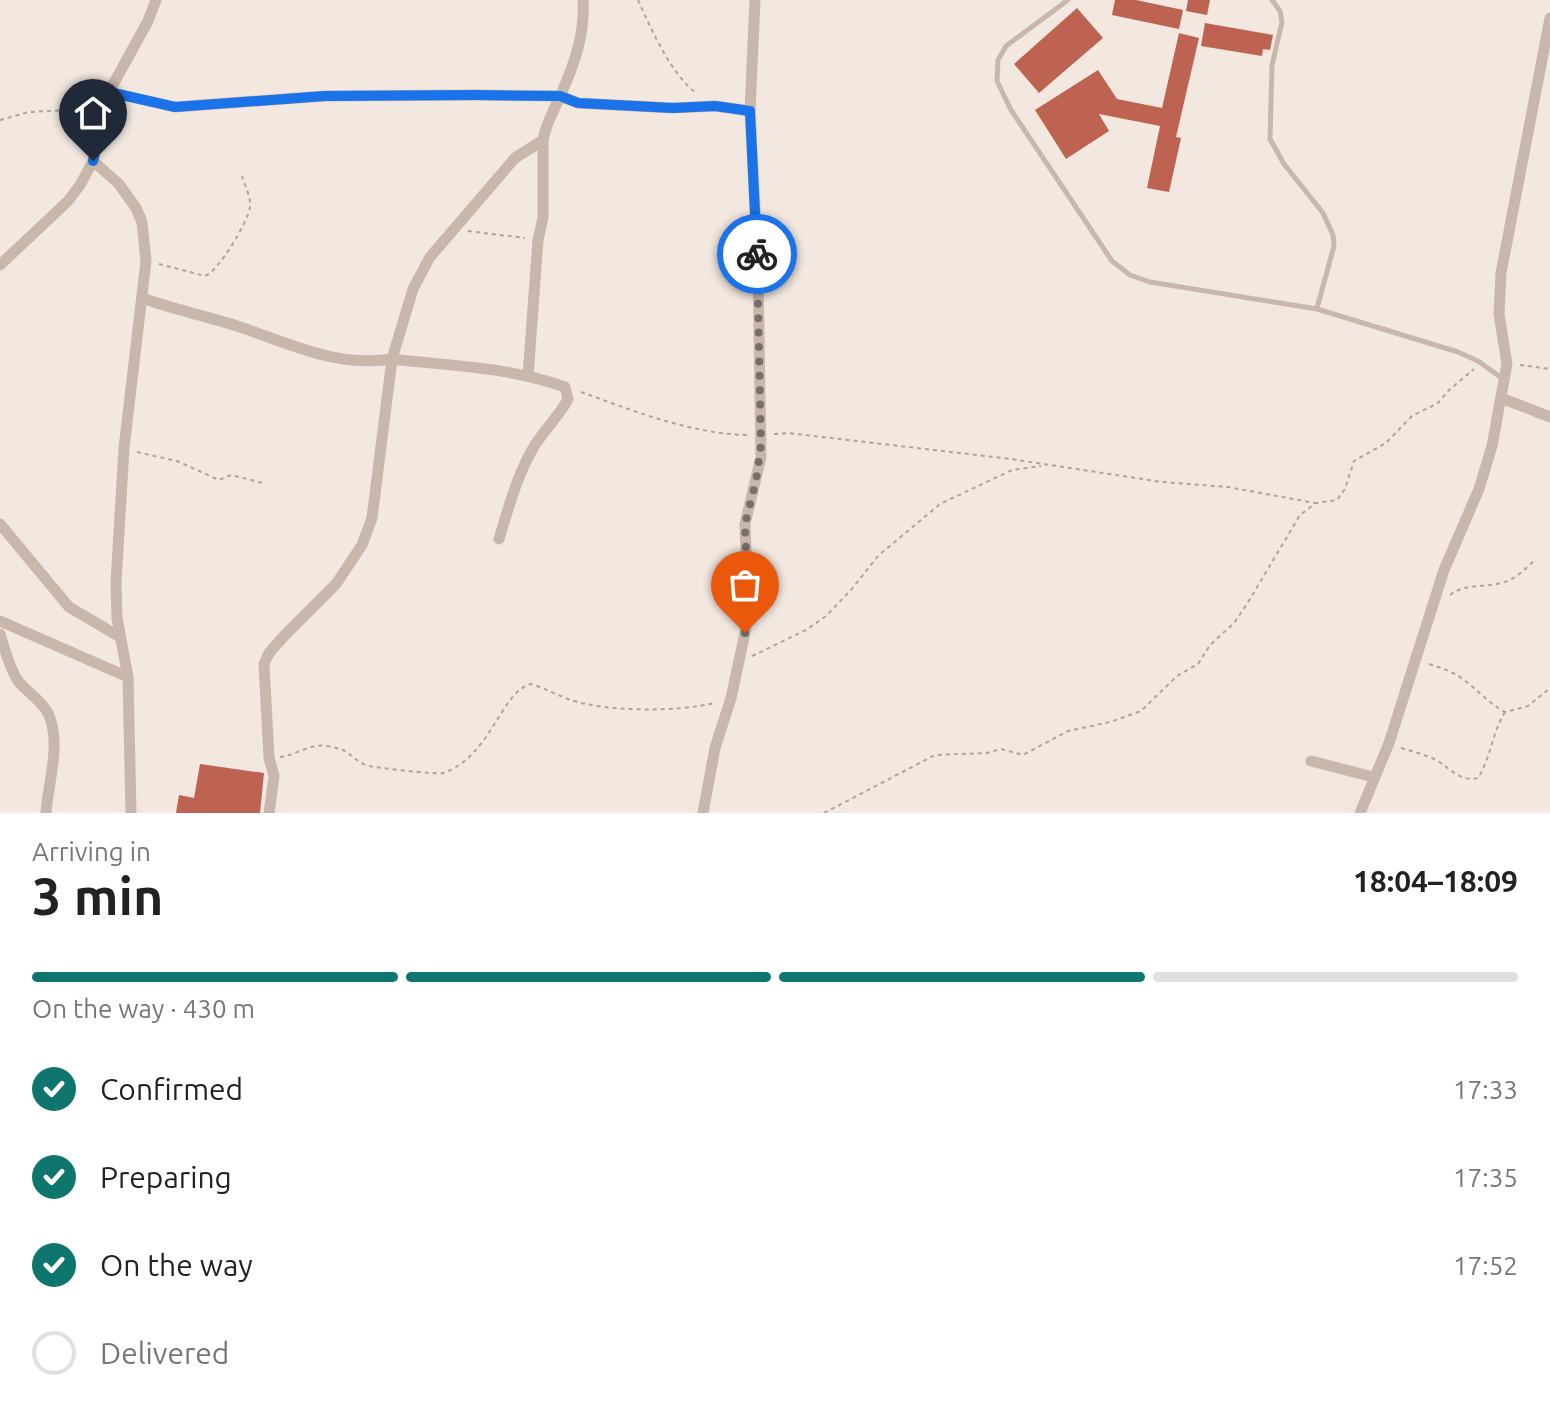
<!DOCTYPE html>
<meta charset="utf-8">
<style>
body{margin:0;font-family:Ubuntu,sans-serif;background:#f6f6f6;color:#222;height:100vh;display:flex;flex-direction:column;font-size:30px;white-space:nowrap}
*{box-sizing:border-box;margin:0}
p{font-size:26px;color:#767676}
.icon{flex:none;width:44px;height:44px;fill:none;stroke:currentColor;stroke-width:2;stroke-linecap:round;stroke-linejoin:round}
.map{position:relative;height:813px;overflow:hidden}
.details{display:flex;flex-direction:column;background:#fff;flex:1}
.details>*{flex:none}
.pin{position:absolute;display:grid;place-items:center;width:68px;height:68px;color:#fff;margin:-82px -34px;border-radius:50% 50% 50% 0;rotate:-45deg;box-shadow:0 0 8px #0007}
.pin .icon{rotate:45deg}
.courier{position:absolute;display:grid;place-items:center;width:80px;height:80px;margin:-40px;border:6px solid #1a73e8;border-radius:50%;background:#fff;color:#222;box-shadow:0 2px 10px #0007}
.headline em{font-style:normal;font-weight:700}
.headline div{display:flex;flex-direction:column-reverse}
.headline{display:flex;align-items:center;justify-content:space-between;height:136px;padding:0 32px}
h1{font-size:52px;font-weight:700;line-height:60px}
.bar{display:grid;grid-template-columns:repeat(4,1fr);gap:12px 8px;align-content:center;height:96px;padding:0 32px}
.bar i{height:10px;border-radius:6px;background:#e0e0e0}
.bar .selected{background:#0f766e}
.bar p{grid-column:span 4}
ol{padding:0 32px;list-style:none}
li{display:flex;align-items:center;gap:24px;height:88px}
li p{margin-inline-start:auto}
li .icon{padding:8px;border-radius:50%;background:#0f766e;color:#fff;stroke-width:4}
li:last-child{color:#767676}
li i{width:44px;height:44px;border:4px solid #e0e0e0;border-radius:50%}
.map>svg:first-child{display:block}
.building{fill:#be6251}
.lines{fill:none;stroke-linecap:round;stroke-linejoin:round}
.path{stroke:#b5a196;stroke-width:2;stroke-dasharray:4 4;stroke-linecap:butt}
.lane{stroke:#c9b7ac;stroke-width:5}
.street{stroke:#c9b7ac;stroke-width:11}
.done{stroke:#796f6a;stroke-width:8;stroke-dasharray:0 14.4}
.route{stroke:#1a73e8;stroke-width:10}
</style>
<div class="map">
<svg width="1550" height="813" viewBox="0 0 1550 813">
<rect width="100%" height="100%" fill="#f2e8e0"/>
<g class="building">
<path d="M 1115,0 L 1136,0 L 1183,10 L 1179,29 L 1112,15 Z"/>
<path d="M 1188,0 L 1210,0 L 1207,15 L 1186,11 Z"/>
<path d="M 1077,8 L 1103,38 L 1039,93 L 1014,64 Z"/>
<path d="M 1205,23 L 1273,35 L 1270,50 L 1263,49 L 1262,56 L 1201,46 Z"/>
<path d="M 1179,33 L 1199,38 L 1176,137 L 1181,138 L 1169,192 L 1147,188 L 1160,126 L 1099,114 L 1109,131 L 1066,159 L 1035,110 L 1098,70 L 1117,99 L 1162,108 Z"/>
<path d="M 200,764 L 264,773 L 260,813 L 176,813 L 179,795 L 194,798 Z"/>
</g>
<g class="lines">
<g class="path">
<path d="M 638,0 C 651,29 671,74 696,93"/>
<path d="M 0,120 L 29,112 L 94,109"/>
<path d="M 468,231 L 525,238"/>
<path d="M 159,264 L 205,276 C 218,272 248,222 250,207 C 251,197 245,186 242,176"/>
<path d="M 1520,365 L 1550,369"/>
<path d="M 581,392 C 634,411 691,434 748,435"/>
<path d="M 774,434 L 788,433 L 1011,459 L 1162,482 L 1228,487 L 1315,503"/>
<path d="M 137,452 L 177,461 L 219,480 L 231,475 L 263,483"/>
<path d="M 1450,595 C 1465,583 1483,588 1501,583 C 1515,580 1524,570 1534,561"/>
<path d="M 752,656 L 806,630 L 826,616 L 851,590 L 878,556 L 940,504 L 1012,470 L 1041,466"/>
<path d="M 1429,664 C 1442,668 1454,672 1464,680 C 1479,691 1488,703 1505,712 L 1528,706 L 1550,688"/>
<path d="M 1401,748 C 1412,751 1422,754 1432,758 C 1448,765 1459,783 1478,778 C 1491,757 1492,733 1505,712"/>
<path d="M 280,757 C 296,755 311,743 327,746 C 351,750 347,755 365,765 C 369,767 437,775 443,773 C 491,757 501,691 531,684 C 545,688 558,696 571,700 C 605,712 680,712 714,703"/>
<path d="M 824,813 L 935,755 L 987,753 L 1001,749 L 1023,755 L 1068,731 L 1110,722 L 1141,711 L 1177,676 L 1198,664 L 1210,645 L 1234,623 L 1247,604 L 1300,515 L 1316,503 L 1337,500 L 1345,489 L 1354,461 L 1386,443 L 1412,416 L 1438,403 L 1449,390 L 1474,369"/>
</g>
<g class="lane">
<path d="M 1068,0 L 1006,46 L 998,60 L 997,81 L 1011,110 L 1112,261 L 1130,275 L 1150,282 L 1317,309 L 1458,352 L 1478,361 L 1503,379"/>
<path d="M 1272,0 L 1280,11 L 1282,22 L 1272,65 L 1270,139 L 1284,164 L 1323,213 L 1333,235 L 1334,246 L 1317,308"/>
</g>
<g class="street">
<path d="M 109,92 L 175,107 L 325,96 L 476,95 L 560,96 L 578,103 L 673,108 L 715,106 L 750,111"/>
<path d="M 93,161 L 119,184 L 136,208 L 142,222 L 146,261 L 124,448 L 116,583 L 117,618 L 128,677 L 131,813"/>
<path d="M 0,265 L 68,201 L 80,185 L 93,161 L 109,92 L 148,21 L 156,0"/>
<path d="M 142,298 C 173,309 205,316 237,326 C 288,343 337,368 392,359 L 413,289 L 430,257 L 515,158 L 543,140 C 546,122 555,109 562,92 C 575,62 585,34 583,0"/>
<path d="M 528,376 L 538,240 L 543,218 L 543,140"/>
<path d="M 1501,398 L 1550,417"/>
<path d="M 0,524 L 69,607 L 120,637"/>
<path d="M 0,621 L 128,677"/>
<path d="M 0,634 C 5,650 9,667 18,681 C 27,692 42,701 48,713 C 62,743 48,782 46,813"/>
<path d="M 1311,761 L 1373,777"/>
<path d="M 269,813 L 274,776 L 269,758 L 264,664 L 269,653 L 284,636 L 336,584 L 362,545 L 372,518 L 392,359 C 450,366 510,367 565,387 L 568,399 C 560,415 545,429 535,445 C 517,474 509,507 499,539"/>
<path d="M 703,813 L 715,748 L 731,698 L 745,633 L 748,607 L 745,524 L 761,457 L 758,269 L 750,111 L 755,0"/>
<path d="M 1360,813 L 1389,743 L 1444,570 L 1479,489 L 1492,446 L 1507,364 L 1499,314 L 1501,273 L 1550,18"/>
</g>
</g>
<g class="lines">
<path class="done" d="M 745,633 L 748,607 L 745,524 L 756,481 L 761,445 L 757,254"/>
<path class="route" d="M 93,161 L 109,92 L 175,107 L 325,96 L 476,95 L 560,96 L 578,103 L 673,108 L 715,106 L 750,111 L 757,254"/>
</g>
</svg>
<div class="pin" style="left:745px;top:633px;background:#ea580c"><svg class="icon" aria-label="bag" viewBox="0 0 24 24"><path d="M5 8h14l-1 12H6zM9 8a3 3 0 0 1 6 0"/></svg></div>
<div class="pin" style="left:93px;top:161px;background:#1f2937"><svg class="icon" aria-label="home" viewBox="0 0 24 24"><path d="M3 11l9-7 9 7M6 9v11h12V9"/></svg></div>
<div class="courier" style="left:757px;top:254px"><svg class="icon" aria-label="bike" viewBox="0 0 24 24"><circle cx="6" cy="16" r="4"/><circle cx="18" cy="16" r="4"/><path d="M6 16l4-8h5l3 8M10 8l3 8H6M13 5h3"/></svg></div>
</div>
<section class="details">
<div class="headline"><div><h1>3 min</h1><p>Arriving in</p></div><em>18:04–18:09</em></div>
<div class="bar"><i class="selected"></i><i class="selected"></i><i class="selected"></i><i></i><p>On the way · 430 m</p></div>
<ol>
<li><svg class="icon" aria-label="check" viewBox="0 0 24 24"><path d="M5 12l5 5 9-10"/></svg>Confirmed<p>17:33</p></li>
<li><svg class="icon" aria-label="check" viewBox="0 0 24 24"><path d="M5 12l5 5 9-10"/></svg>Preparing<p>17:35</p></li>
<li><svg class="icon" aria-label="check" viewBox="0 0 24 24"><path d="M5 12l5 5 9-10"/></svg>On the way<p>17:52</p></li>
<li><i></i>Delivered</li>
</ol>
</section>
